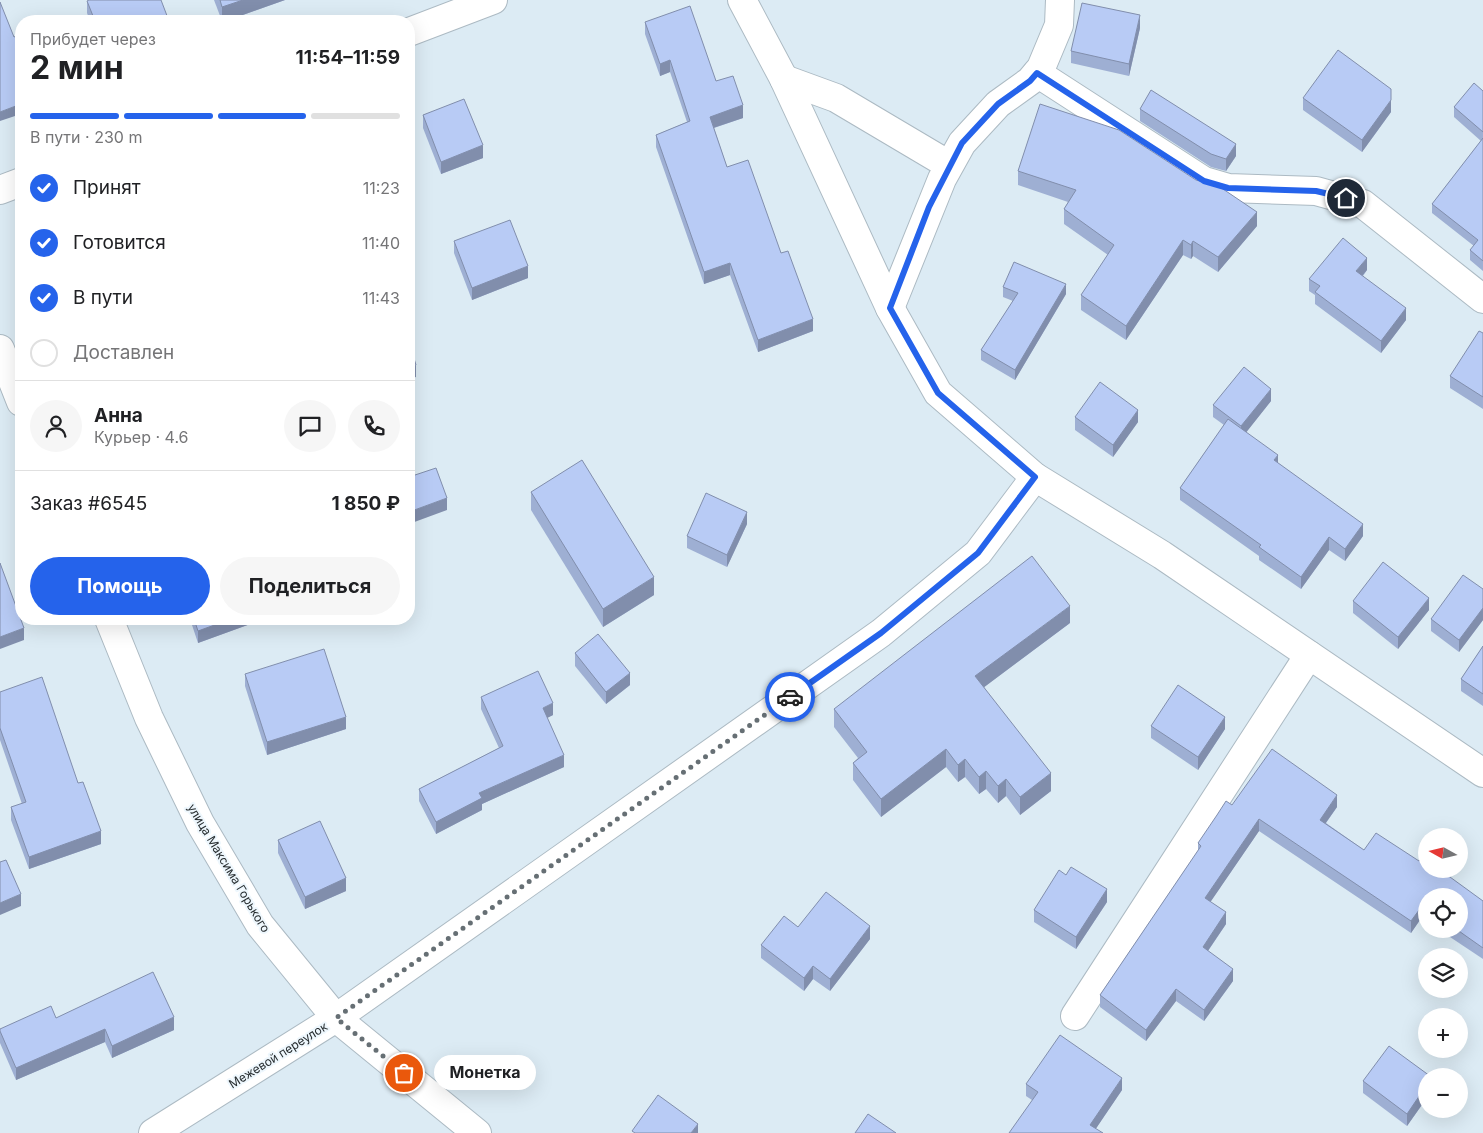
<!DOCTYPE html>
<html lang="ru">
<meta charset="utf-8">
<style>
body{margin:0;font-family:Inter,sans-serif;background:#f6f6f6;color:#202124;height:100vh;display:flex;flex-direction:column;font-size:19px;white-space:nowrap}
*{box-sizing:border-box;margin:0}
p{font-size:16px;color:#757577}
.icon{flex:none;width:28px;height:28px;fill:none;stroke:currentColor;stroke-width:2;stroke-linecap:round;stroke-linejoin:round}
.map{position:relative;flex:1;overflow:hidden}
.side{position:absolute;left:15px;top:15px;width:400px;height:610px;display:flex;flex-direction:column;background:#fff;border-radius:20px;box-shadow:0 5px 20px #0002}
.side>*{flex:none}
.needle{width:32px;rotate:278deg}
.tools{position:absolute;left:1418px;top:828px;display:grid;gap:10px}
.tools a{display:grid;place-items:center;width:50px;height:50px;border-radius:50%;background:#fff;box-shadow:0 5px 20px #0002;font-size:25px}
.pin{position:absolute;display:grid;place-items:center;width:42px;height:42px;color:#fff;margin:-21px;border:2px solid #fff;border-radius:50%;box-shadow:0 1px 5px #0007}
.courier{position:absolute;display:grid;place-items:center;width:50px;height:50px;margin:-25px;border:4px solid #2563eb;border-radius:50%;background:#fff;color:#222;box-shadow:0 1px 6px #0007}
.bubble{position:absolute;height:35px;border-radius:18px;background:#fff;box-shadow:0 5px 20px #0002;font-size:16px;font-weight:700;line-height:35px;text-align:center}
.summary em{font-style:normal;font-weight:700}
.summary div{display:flex;flex-direction:column-reverse}
.summary{display:flex;align-items:center;justify-content:space-between;height:85px;padding:0 15px}
h1{font-size:32px;font-weight:700;line-height:38px}
.bar{display:grid;grid-template-columns:repeat(4,1fr);gap:8px 5px;align-content:center;height:60px;padding:0 15px}
.bar i{height:6px;border-radius:4px;background:#e0e0e0}
.bar .selected{background:#2563eb}
.bar p{grid-column:span 4}
.line{display:flex;align-items:center;gap:12px;padding:0 15px;border-top:1px solid #e0e0e0}
.line div{flex:1}
.round{display:grid;place-items:center;flex:none;width:52px;height:52px;border-radius:26px;background:#f6f6f6}
ol{padding:0 15px;list-style:none}
li{display:flex;align-items:center;gap:15px;height:55px}
li p{margin-inline-start:auto}
li .icon{padding:5px;border-radius:50%;background:#2563eb;color:#fff;stroke-width:4}
li:last-child{color:#757577}
li i{width:28px;height:28px;border:2px solid #e0e0e0;border-radius:50%}
.action{display:flex;gap:10px;margin-top:auto;padding:10px 15px}
.action a{flex:1;height:58px;border-radius:30px;background:#2563eb;color:#fff;font-size:20px;font-weight:700;line-height:58px;text-align:center}
.action a+a{background:#f6f6f6;color:#202124}
.map>svg:first-child{display:block}
.lines{fill:none;stroke-linecap:round;stroke-linejoin:round}
.minor-casing{stroke:#acbac3;stroke-width:30}
.major-casing{stroke:#acbac3;stroke-width:30}
.minor{stroke:#fff;stroke-width:28}
.major{stroke:#fff;stroke-width:28}
.wall{fill:#9eafd3}
.shaded-wall{fill:#818eac}
.building{fill:#b8cbf5;stroke:#818eac}
.done{stroke:#666f74;stroke-width:5;stroke-dasharray:0 9}
.route{stroke:#2563eb;stroke-width:6}
.labels{text-anchor:middle;dominant-baseline:central;stroke-width:4;stroke-linejoin:round;paint-order:stroke}
.street-label{font-size:12px;fill:#262c2f;stroke:#eef7fd}
</style>
<div class="map">
<svg width="1483" height="1133" viewBox="0 0 1483 1133">
<rect width="100%" height="100%" fill="#dcebf4"/>
<g class="lines">
<g class="minor-casing">
<g id="minor">
<path d="M 742,0 L 784,79 L 890,308 L 938,393 L 1035,477 L 1162,555 L 1483,773"/>
<path d="M 409,32 L 493,0"/>
<path d="M 1037,73 L 1204,181 L 1228,188 L 1316,191 L 1363,204 L 1483,299"/>
<path d="M 784,79 L 836,98 L 949,165"/>
<path d="M 0,190 L 21,182"/>
<path d="M 890,308 L 942,179 L 962,143 L 998,104 L 1030,81 L 1041,68 L 1059,25 L 1060,0"/>
<path d="M 1075,1016 L 1309,655"/>
<path d="M 153,1133 L 336,1018 L 881,633 L 978,553 L 1035,477"/>
</g>
</g>
<g class="major-casing">
<g id="major">
<path d="M 0,349 L 21,402"/>
<path d="M 109,619 L 149,718 L 200,823 L 260,925 L 336,1018 L 477,1133"/>
</g>
</g>
<use href="#minor" class="minor"/>
<use href="#major" class="major"/>
</g>
<g class="wall">
<path d="M 214,0 L 285,0 L 226,21 L 222,21 Z"/>
<path d="M 87,1 L 169,21 L 90,21 L 87,13 Z"/>
<path d="M 645,22 L 716,81 L 743,118 L 714,128 L 727,167 L 781,253 L 813,331 L 758,352 L 730,275 L 704,284 L 656,147 L 656,135 L 687,122 L 670,72 L 660,76 L 645,34 Z"/>
<path d="M 1140,28 L 1129,76 L 1071,63 L 1071,51 Z"/>
<path d="M 1483,91 L 1483,271 L 1470,260 L 1470,250 L 1474,246 L 1432,213 L 1432,204 L 1481,141 L 1454,117 L 1454,107 Z"/>
<path d="M 1303,98 L 1391,112 L 1362,152 L 1303,110 Z"/>
<path d="M 1140,109 L 1236,156 L 1226,171 L 1211,167 L 1140,121 Z"/>
<path d="M 423,115 L 483,158 L 441,174 L 423,128 Z"/>
<path d="M 1018,171 L 1257,226 L 1218,272 L 1193,256 L 1191,259 L 1183,255 L 1126,340 L 1081,310 L 1081,295 L 1108,255 L 1064,224 L 1064,209 L 1068,202 L 1018,185 Z"/>
<path d="M 454,241 L 528,278 L 472,300 L 454,253 Z"/>
<path d="M 1367,270 L 1363,276 L 1406,320 L 1381,353 L 1315,304 L 1315,295 L 1309,291 L 1309,279 Z"/>
<path d="M 1003,287 L 1066,294 L 1015,380 L 981,360 L 981,350 L 1013,301 L 1003,297 Z"/>
<path d="M 1483,333 L 1483,409 L 1450,388 L 1450,376 Z"/>
<path d="M 1271,401 L 1246,432 L 1278,463 L 1363,536 L 1345,561 L 1329,550 L 1301,589 L 1259,560 L 1259,556 L 1180,500 L 1180,488 L 1224,425 L 1213,417 L 1213,405 Z"/>
<path d="M 1075,417 L 1138,422 L 1113,457 L 1075,430 Z"/>
<path d="M 531,492 L 654,595 L 603,627 L 531,510 Z"/>
<path d="M 747,524 L 727,567 L 687,548 L 687,536 Z"/>
<path d="M 1483,589 L 1483,620 L 1459,652 L 1431,631 L 1431,619 Z"/>
<path d="M 1353,601 L 1429,610 L 1398,649 L 1353,613 Z"/>
<path d="M 190,619 L 253,619 L 253,623 L 198,643 Z"/>
<path d="M 1070,623 L 984,687 L 1051,791 L 1020,815 L 1006,796 L 998,803 L 986,789 L 979,794 L 965,777 L 958,782 L 946,767 L 881,817 L 853,780 L 853,763 L 858,758 L 834,727 L 834,709 Z"/>
<path d="M 1483,646 L 1483,706 L 1461,691 L 1461,679 Z"/>
<path d="M 575,653 L 630,685 L 606,704 L 575,666 Z"/>
<path d="M 245,674 L 346,729 L 267,755 L 245,686 Z"/>
<path d="M 0,692 L 78,783 L 101,844 L 29,869 L 11,820 L 11,807 L 22,804 L 0,740 Z"/>
<path d="M 481,697 L 553,715 L 547,718 L 564,767 L 482,804 L 482,810 L 436,834 L 419,801 L 419,789 L 499,748 L 481,709 Z"/>
<path d="M 1151,726 L 1225,729 L 1198,770 L 1151,738 Z"/>
<path d="M 1232,805 L 1337,807 L 1326,823 L 1364,850 L 1419,861 L 1483,901 L 1483,959 L 1438,929 L 1459,929 L 1426,896 L 1426,920 L 1422,917 L 1411,933 L 1259,831 L 1210,902 L 1226,924 L 1208,951 L 1233,981 L 1204,1021 L 1176,1001 L 1146,1041 L 1100,1007 L 1100,995 L 1198,851 L 1198,843 Z"/>
<path d="M 278,840 L 346,891 L 305,909 L 278,853 Z"/>
<path d="M 1107,902 L 1076,949 L 1034,922 L 1034,910 Z"/>
<path d="M 798,927 L 870,939 L 830,991 L 813,979 L 804,991 L 761,958 L 761,945 Z"/>
<path d="M 56,1018 L 174,1030 L 112,1058 L 105,1042 L 16,1080 L 0,1043 L 0,1029 Z"/>
<path d="M 1426,1076 L 1426,1099 L 1407,1126 L 1363,1093 L 1363,1081 Z"/>
<path d="M 1026,1084 L 1122,1090 L 1096,1128 L 1032,1100 L 1026,1096 Z"/>
</g>
<g class="shaded-wall">
<path d="M 243,0 L 285,0 L 226,21 L 222,21 L 222,7 Z"/>
<path d="M 1140,15 L 1140,28 L 1129,76 L 1129,64 Z"/>
<path d="M 670,60 L 670,72 L 660,76 L 660,64 Z"/>
<path d="M 1391,100 L 1391,112 L 1362,152 L 1362,140 Z"/>
<path d="M 21,104 L 21,114 L 0,121 L 0,112 Z"/>
<path d="M 743,105 L 743,118 L 710,129 L 710,117 Z"/>
<path d="M 1236,144 L 1236,156 L 1226,171 L 1226,159 Z"/>
<path d="M 483,145 L 483,158 L 441,174 L 441,162 Z"/>
<path d="M 1257,212 L 1257,226 L 1218,272 L 1218,257 Z"/>
<path d="M 1183,240 L 1183,255 L 1126,340 L 1126,326 Z"/>
<path d="M 1193,241 L 1193,256 L 1191,259 L 1191,245 Z"/>
<path d="M 1367,258 L 1367,270 L 1356,283 L 1356,271 Z"/>
<path d="M 730,263 L 730,275 L 704,284 L 704,272 Z"/>
<path d="M 528,266 L 528,278 L 472,300 L 472,288 Z"/>
<path d="M 1066,284 L 1066,294 L 1015,380 L 1015,370 Z"/>
<path d="M 1406,308 L 1406,320 L 1381,353 L 1381,341 Z"/>
<path d="M 813,319 L 813,331 L 758,352 L 758,340 Z"/>
<path d="M 416,365 L 416,377 L 409,379 L 409,367 Z"/>
<path d="M 1271,389 L 1271,401 L 1241,439 L 1241,426 Z"/>
<path d="M 1138,410 L 1138,422 L 1113,457 L 1113,445 Z"/>
<path d="M 1278,455 L 1278,467 L 1274,460 Z"/>
<path d="M 447,498 L 447,510 L 409,524 L 409,512 Z"/>
<path d="M 747,512 L 747,524 L 727,567 L 727,555 Z"/>
<path d="M 1363,524 L 1363,536 L 1345,561 L 1345,549 Z"/>
<path d="M 1329,537 L 1329,550 L 1301,589 L 1301,577 Z"/>
<path d="M 654,577 L 654,595 L 603,627 L 603,609 Z"/>
<path d="M 1429,598 L 1429,610 L 1398,649 L 1398,637 Z"/>
<path d="M 1070,606 L 1070,623 L 975,694 L 975,676 Z"/>
<path d="M 1483,608 L 1483,620 L 1459,652 L 1459,640 Z"/>
<path d="M 231,619 L 253,619 L 253,623 L 198,643 L 198,631 Z"/>
<path d="M 24,628 L 24,640 L 0,649 L 0,637 Z"/>
<path d="M 630,673 L 630,685 L 606,704 L 606,692 Z"/>
<path d="M 553,703 L 553,715 L 543,720 L 543,708 Z"/>
<path d="M 346,717 L 346,729 L 267,755 L 267,742 Z"/>
<path d="M 1225,717 L 1225,729 L 1198,770 L 1198,757 Z"/>
<path d="M 946,749 L 946,767 L 881,817 L 881,799 Z"/>
<path d="M 564,755 L 564,767 L 482,804 L 482,810 L 436,834 L 436,822 L 479,793 Z"/>
<path d="M 965,759 L 965,777 L 958,782 L 958,765 Z"/>
<path d="M 986,771 L 986,789 L 979,794 L 979,777 Z"/>
<path d="M 1051,773 L 1051,791 L 1020,815 L 1020,797 Z"/>
<path d="M 1006,779 L 1006,796 L 998,803 L 998,786 Z"/>
<path d="M 1337,795 L 1337,807 L 1320,831 L 1320,820 Z"/>
<path d="M 1259,819 L 1259,831 L 1205,910 L 1205,898 Z"/>
<path d="M 101,831 L 101,844 L 29,869 L 29,857 Z"/>
<path d="M 346,878 L 346,891 L 305,909 L 305,897 Z"/>
<path d="M 1107,889 L 1107,902 L 1076,949 L 1076,937 Z"/>
<path d="M 21,894 L 21,906 L 0,915 L 0,903 Z"/>
<path d="M 1422,906 L 1422,917 L 1411,933 L 1411,921 Z"/>
<path d="M 1226,912 L 1226,924 L 1203,958 L 1203,947 Z"/>
<path d="M 870,926 L 870,939 L 830,991 L 830,979 Z"/>
<path d="M 813,966 L 813,979 L 804,991 L 804,978 Z"/>
<path d="M 1233,969 L 1233,981 L 1204,1021 L 1204,1010 Z"/>
<path d="M 1176,989 L 1176,1001 L 1146,1041 L 1146,1030 Z"/>
<path d="M 174,1017 L 174,1030 L 112,1058 L 112,1046 Z"/>
<path d="M 105,1029 L 105,1042 L 16,1080 L 16,1068 Z"/>
<path d="M 1122,1078 L 1122,1090 L 1093,1133 L 1090,1125 Z"/>
<path d="M 1426,1086 L 1426,1099 L 1407,1126 L 1407,1114 Z"/>
<path d="M 698,1124 L 698,1133 L 691,1133 Z"/>
</g>
<g class="building">
<path d="M 89,0 L 161,0 L 169,21 L 95,21 L 87,1 Z"/>
<path d="M 220,0 L 243,0 L 222,7 Z"/>
<path d="M 0,2 L 14,37 L 21,34 L 21,104 L 0,112 Z"/>
<path d="M 1082,3 L 1140,15 L 1129,64 L 1071,51 Z"/>
<path d="M 690,6 L 716,81 L 733,76 L 743,105 L 710,117 L 727,167 L 748,160 L 781,253 L 788,251 L 813,319 L 758,340 L 730,263 L 704,272 L 656,135 L 690,121 L 670,60 L 660,64 L 645,22 Z"/>
<path d="M 1338,50 L 1391,89 L 1391,100 L 1362,140 L 1303,98 Z"/>
<path d="M 1474,83 L 1483,91 L 1483,132 L 1454,107 Z"/>
<path d="M 1151,90 L 1236,144 L 1226,159 L 1211,154 L 1140,109 Z"/>
<path d="M 464,99 L 483,145 L 441,162 L 423,115 Z"/>
<path d="M 1040,104 L 1119,130 L 1196,180 L 1220,187 L 1257,212 L 1218,257 L 1193,241 L 1191,245 L 1183,240 L 1126,326 L 1081,295 L 1114,245 L 1064,209 L 1076,190 L 1018,171 Z"/>
<path d="M 1483,138 L 1483,261 L 1470,250 L 1478,240 L 1432,204 Z"/>
<path d="M 510,220 L 528,266 L 472,288 L 454,241 Z"/>
<path d="M 1343,238 L 1367,258 L 1356,271 L 1406,308 L 1381,341 L 1315,292 L 1320,286 L 1309,279 Z"/>
<path d="M 1014,262 L 1066,284 L 1015,370 L 981,350 L 1018,293 L 1003,287 Z"/>
<path d="M 1479,331 L 1483,333 L 1483,397 L 1450,376 Z"/>
<path d="M 409,342 L 416,365 L 409,367 Z"/>
<path d="M 1244,367 L 1271,389 L 1241,426 L 1213,405 Z"/>
<path d="M 1100,382 L 1138,410 L 1113,445 L 1075,417 Z"/>
<path d="M 1228,419 L 1278,455 L 1274,460 L 1363,524 L 1345,549 L 1329,537 L 1301,577 L 1259,547 L 1261,545 L 1180,488 Z"/>
<path d="M 582,460 L 654,577 L 603,609 L 531,492 Z"/>
<path d="M 436,468 L 447,498 L 409,512 L 409,477 Z"/>
<path d="M 706,493 L 747,512 L 727,555 L 687,536 Z"/>
<path d="M 1032,556 L 1070,606 L 975,676 L 1051,773 L 1020,797 L 1006,779 L 998,786 L 986,771 L 979,777 L 965,759 L 958,765 L 946,749 L 881,799 L 853,763 L 867,752 L 834,709 Z"/>
<path d="M 1383,562 L 1429,598 L 1398,637 L 1353,601 Z"/>
<path d="M 0,563 L 24,628 L 0,637 Z"/>
<path d="M 1463,575 L 1483,589 L 1483,608 L 1459,640 L 1431,619 Z"/>
<path d="M 194,619 L 231,619 L 198,631 Z"/>
<path d="M 598,634 L 630,673 L 606,692 L 575,653 Z"/>
<path d="M 1483,646 L 1483,694 L 1461,679 Z"/>
<path d="M 324,649 L 346,717 L 267,742 L 245,674 Z"/>
<path d="M 538,671 L 553,703 L 543,708 L 564,755 L 479,793 L 482,798 L 436,822 L 419,789 L 503,746 L 481,697 Z"/>
<path d="M 42,677 L 78,783 L 83,782 L 101,831 L 29,857 L 11,807 L 26,802 L 0,728 L 0,692 Z"/>
<path d="M 1178,685 L 1225,717 L 1198,757 L 1151,726 Z"/>
<path d="M 1272,749 L 1337,795 L 1320,820 L 1364,850 L 1376,833 L 1419,861 L 1422,857 L 1426,860 L 1426,869 L 1439,869 L 1483,901 L 1483,948 L 1456,929 L 1459,929 L 1459,896 L 1426,896 L 1426,909 L 1422,906 L 1411,921 L 1259,819 L 1205,898 L 1226,912 L 1203,947 L 1233,969 L 1204,1010 L 1176,989 L 1146,1030 L 1100,995 L 1201,846 L 1198,843 L 1217,815 L 1226,801 L 1232,805 Z"/>
<path d="M 320,821 L 346,878 L 305,897 L 278,840 Z"/>
<path d="M 6,860 L 21,894 L 0,903 L 0,862 Z"/>
<path d="M 1071,867 L 1107,889 L 1076,937 L 1034,910 L 1059,870 L 1066,875 Z"/>
<path d="M 826,892 L 870,926 L 830,979 L 813,966 L 804,978 L 761,945 L 784,916 L 798,927 Z"/>
<path d="M 153,972 L 174,1017 L 112,1046 L 105,1029 L 16,1068 L 0,1031 L 0,1029 L 51,1006 L 56,1018 Z"/>
<path d="M 1060,1035 L 1122,1078 L 1090,1125 L 1103,1133 L 1009,1133 L 1038,1092 L 1026,1084 Z"/>
<path d="M 1389,1046 L 1430,1076 L 1426,1076 L 1426,1086 L 1407,1114 L 1363,1081 Z"/>
<path d="M 658,1095 L 698,1124 L 691,1133 L 635,1133 L 632,1131 Z"/>
<path d="M 868,1114 L 896,1133 L 855,1133 Z"/>
</g>
<g class="lines">
<path class="done" d="M 404,1073 L 336,1018 L 790,697"/>
<path class="route" d="M 790,697 L 881,633 L 978,553 L 1035,477 L 938,393 L 890,308 L 929,207 L 962,143 L 998,104 L 1030,81 L 1037,73 L 1204,181 L 1228,188 L 1316,191 L 1346,198"/>
</g>
<g class="labels">
<g class="street-label">
<text transform="translate(229 868) rotate(59)">улица Максима Горького</text>
<text transform="translate(278 1055) rotate(-32)">Межевой переулок</text>
</g>
</g>
</svg>
<div class="tools">
<a><svg class="needle" viewBox="-14 -14 28 28"><path d="M0-13l5 13h-10z" fill="#e53935"/><path d="M0 13l5-13h-10z" fill="#757577"/></svg></a>
<a><svg class="icon" aria-label="locate" viewBox="0 0 24 24"><circle cx="12" cy="12" r="6"/><path d="M12 2v4M12 18v4M2 12h4M18 12h4"/></svg></a>
<a><svg class="icon" aria-label="layers" viewBox="0 0 24 24"><path d="M12 4l9 5-9 5-9-5zM3 14l9 5 9-5"/></svg></a>
<a>+</a>
<a>−</a>
</div>
<div class="pin" style="left:404px;top:1073px;background:#ea580c"><svg class="icon" aria-label="bag" viewBox="0 0 24 24"><path d="M5 8h14l-1 12H6zM9 8a3 3 0 0 1 6 0"/></svg></div>
<div class="pin" style="left:1346px;top:198px;background:#1f2937"><svg class="icon" aria-label="home" viewBox="0 0 24 24"><path d="M3 11l9-7 9 7M6 9v11h12V9"/></svg></div>
<div class="courier" style="left:790px;top:697px"><svg class="icon" aria-label="car" viewBox="0 0 24 24"><path d="M5 17H2v-5l4-1 3-4h7l3 4 3 1v5h-3M9 17h6M6 11h13"/><circle cx="7" cy="17" r="2"/><circle cx="17" cy="17" r="2"/></svg></div>
<div class="bubble" style="left:434px;top:1055px;width:102px">Монетка</div>
<section class="side">
<div class="summary"><div><h1>2 мин</h1><p>Прибудет через</p></div><em>11:54–11:59</em></div>
<div class="bar"><i class="selected"></i><i class="selected"></i><i class="selected"></i><i></i><p>В пути · 230 m</p></div>
<ol>
<li><svg class="icon" aria-label="check" viewBox="0 0 24 24"><path d="M5 12l5 5 9-10"/></svg>Принят<p>11:23</p></li>
<li><svg class="icon" aria-label="check" viewBox="0 0 24 24"><path d="M5 12l5 5 9-10"/></svg>Готовится<p>11:40</p></li>
<li><svg class="icon" aria-label="check" viewBox="0 0 24 24"><path d="M5 12l5 5 9-10"/></svg>В пути<p>11:43</p></li>
<li><i></i>Доставлен</li>
</ol>
<div class="line" style="height:90px"><a class="round"><svg class="icon" aria-label="person" viewBox="0 0 24 24"><circle cx="12" cy="8" r="4"/><path d="M4 21q1-7 8-7t8 7"/></svg></a><div><b>Анна</b><p>Курьер · 4.6</p></div><a class="round"><svg class="icon" aria-label="chat" viewBox="0 0 24 24"><path d="M4 5h16v11H9l-5 4z"/></svg></a><a class="round"><svg class="icon" aria-label="phone" viewBox="0 0 24 24"><path d="M5 4h4l2 5-3 2q2 4 5 5l2-3 5 2v4C11 20 4 13 5 4z"/></svg></a></div>
<div class="line" style="height:65px"><div>Заказ #6545</div><b>1 850 ₽</b></div>
<div class="action"><a>Помощь</a><a>Поделиться</a></div>
</section>
</div>
